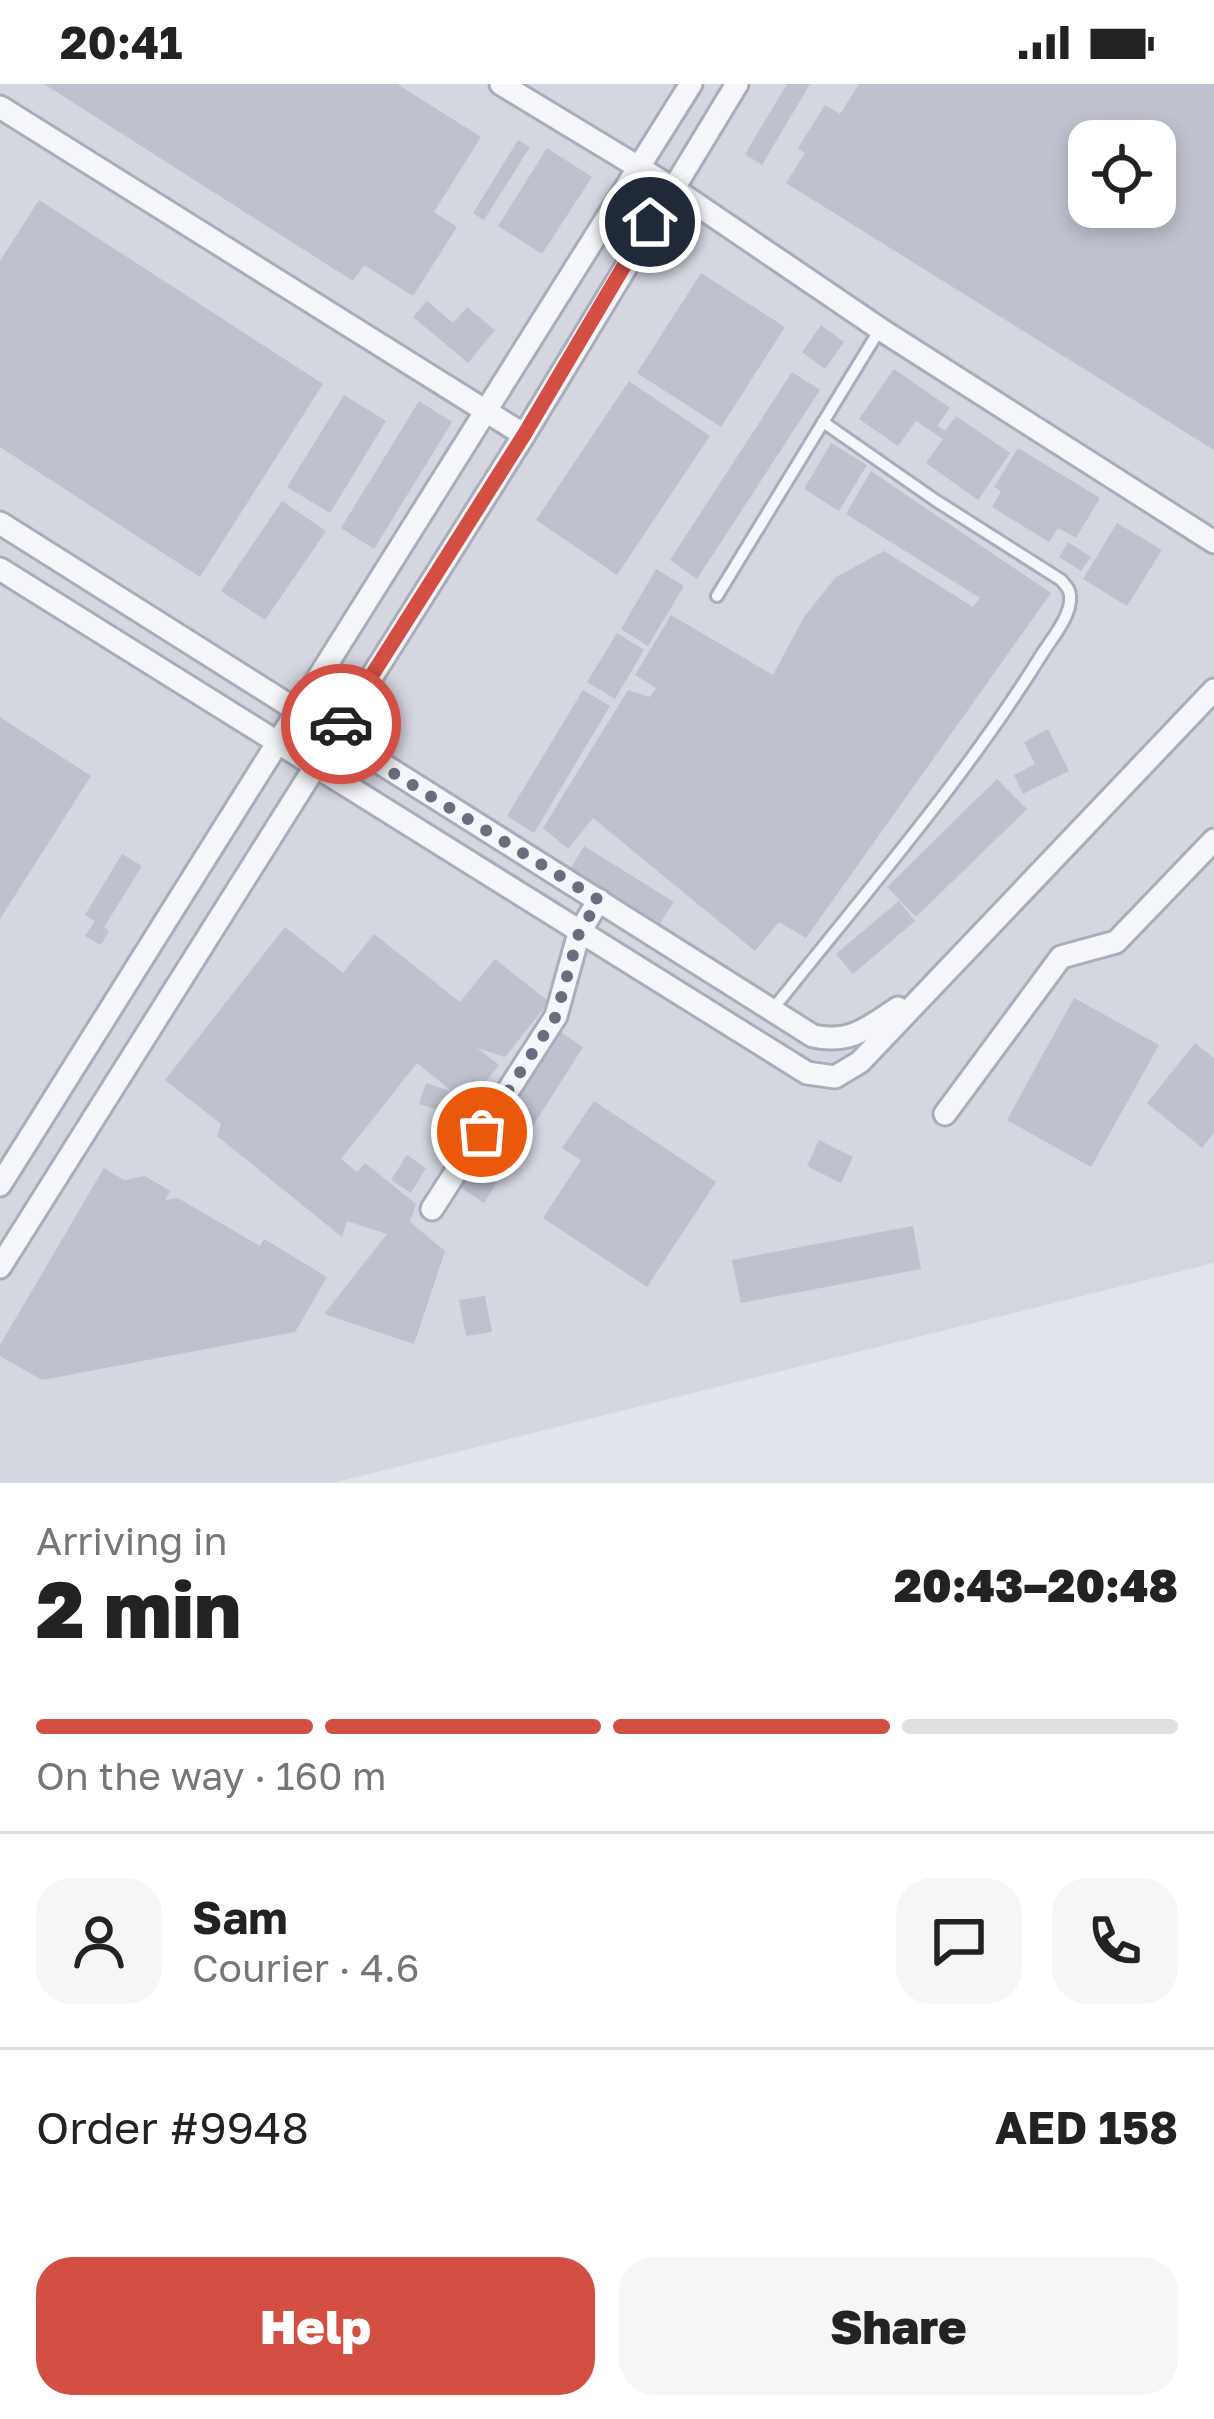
<!DOCTYPE html>
<meta charset="utf-8">
<style>
body{margin:0;font-family:"Golos Text",sans-serif;background:#f6f6f6;color:#222;height:100vh;display:flex;flex-direction:column;font-size:45px;white-space:nowrap}
*{box-sizing:border-box;margin:0}
p{font-size:39px;color:#767676}
.icon{flex:none;width:66px;height:66px;fill:none;stroke:currentColor;stroke-width:2;stroke-linecap:round;stroke-linejoin:round}
.map{position:relative;height:1399px;overflow:hidden}
.details{display:flex;flex-direction:column;background:#fff;flex:1}
.details>*{flex:none}
.controls{position:absolute;left:1068px;top:36px;display:grid;gap:24px}
.controls a{display:grid;place-items:center;width:108px;height:108px;border-radius:24px;background:#fff;box-shadow:0 6px 18px #0003;font-size:60px}
.pin{position:absolute;display:grid;place-items:center;width:102px;height:102px;color:#fff;margin:-51px;border:6px solid #fff;border-radius:50%;box-shadow:0 3px 12px #0007}
.courier{position:absolute;display:grid;place-items:center;width:120px;height:120px;margin:-60px;border:9px solid #d44f43;border-radius:50%;background:#fff;color:#222;box-shadow:0 3px 15px #0007}
.overview em{font-style:normal;font-weight:800}
.overview div{display:flex;flex-direction:column-reverse}
.overview{display:flex;align-items:center;justify-content:space-between;height:204px;padding:0 36px}
h1{font-size:78px;font-weight:800;line-height:90px}
.bar{display:grid;grid-template-columns:repeat(4,1fr);gap:18px 12px;align-content:center;height:144px;padding:0 36px}
.bar i{height:15px;border-radius:9px;background:#e0e0e0}
.bar .selected{background:#d44f43}
.bar p{grid-column:span 4}
.line{display:flex;align-items:center;gap:30px;padding:0 36px;border-top:3px solid #e0e0e0}
.line div{flex:1}
.round{display:grid;place-items:center;flex:none;width:126px;height:126px;border-radius:36px;background:#f6f6f6}
.cta{display:flex;gap:24px;margin-top:auto;padding:24px 36px}
.cta a{flex:1;height:138px;border-radius:36px;background:#d44f43;color:#fff;font-size:48px;font-weight:800;line-height:138px;text-align:center}
.cta a+a{background:#f6f6f6;color:#222}
.status{display:flex;justify-content:space-between;align-items:center;height:84px;padding:0 60px;background:#fff;direction:ltr}
.status svg{height:33px;fill:currentColor}
.map>svg:first-child{display:block}
.built{fill:#d4d6e0;fill-rule:evenodd}
.building{fill:#bfc1ce;fill-rule:evenodd}
.lines{fill:none;stroke-linecap:round;stroke-linejoin:round}
.service-casing{stroke:#aaadb9;stroke-width:16}
.minor-casing{stroke:#aaadb9;stroke-width:27}
.service{stroke:#f5f6f9;stroke-width:10}
.minor{stroke:#f5f6f9;stroke-width:21}
.done{stroke:#6a6d7e;stroke-width:12;stroke-dasharray:0 21.6}
.route{stroke:#d44f43;stroke-width:15}
</style>
<div class="status"><b>20:41</b><svg viewBox="0 0 49 12"><path d="M0 12V9h3v3zM5 12V6h3v6zM10 12V3h3v9zM15 12V0h3v12zM26 1h20v11H26zM47 4h2v5h-2z"/></svg></div>
<div class="map">
<svg width="1214" height="1399" viewBox="0 0 1214 1399">
<rect width="100%" height="100%" fill="#e2e4eb"/>
<path class="built" d="M 0,0 L 1214,0 L 1214,1179 L 333,1399 L 0,1399 ZM 1089,57 L 1155,57 L 1155,123 L 1089,123 Z"/>
<g class="building">
<path d="M 44,0 L 397,0 L 481,53 L 434,128 L 457,143 L 413,212 L 364,181 L 353,197 Z"/>
<path d="M 787,0 L 810,0 L 762,81 L 745,70 Z"/>
<path d="M 859,0 L 1214,0 L 1214,366 L 786,99 L 805,69 L 798,64 L 825,21 L 840,30 ZM 1089,57 L 1155,57 L 1155,123 L 1089,123 Z"/>
<path d="M 518,56 L 530,63 L 484,136 L 473,129 Z"/>
<path d="M 547,64 L 592,93 L 542,170 L 498,142 Z"/>
<path d="M 39,116 L 323,300 L 200,493 L 0,363 L 0,177 Z"/>
<path d="M 701,189 L 785,243 L 721,343 L 637,289 Z"/>
<path d="M 427,217 L 453,239 L 467,223 L 495,246 L 468,279 L 413,233 Z"/>
<path d="M 821,241 L 844,258 L 825,285 L 802,268 Z"/>
<path d="M 894,285 L 950,324 L 937,342 L 945,347 L 956,332 L 1010,369 L 978,416 L 926,379 L 943,355 L 916,337 L 898,362 L 859,335 Z"/>
<path d="M 792,288 L 820,306 L 697,495 L 670,476 Z"/>
<path d="M 629,297 L 710,352 L 617,491 L 536,436 Z"/>
<path d="M 344,311 L 386,337 L 330,429 L 287,403 Z"/>
<path d="M 419,317 L 452,338 L 374,465 L 341,444 Z"/>
<path d="M 831,359 L 867,381 L 839,427 L 804,405 Z"/>
<path d="M 1018,364 L 1100,414 L 1076,454 L 1058,444 L 1049,458 L 992,423 L 1001,407 L 994,403 Z"/>
<path d="M 871,387 L 1051,509 L 806,854 L 779,838 L 755,867 L 593,734 L 568,765 L 543,744 L 628,606 L 650,613 L 656,604 L 635,591 L 671,531 L 773,591 L 804,533 L 836,493 L 884,467 L 973,523 L 980,514 L 846,430 Z"/>
<path d="M 282,417 L 326,447 L 265,536 L 221,507 Z"/>
<path d="M 1117,439 L 1162,466 L 1127,522 L 1083,495 Z"/>
<path d="M 1068,458 L 1091,473 L 1081,487 L 1059,473 Z"/>
<path d="M 656,485 L 684,502 L 648,562 L 621,545 Z"/>
<path d="M 617,549 L 644,566 L 615,615 L 587,598 Z"/>
<path d="M 583,606 L 610,622 L 534,749 L 507,732 Z"/>
<path d="M 0,633 L 91,692 L 0,835 Z"/>
<path d="M 1048,645 L 1069,687 L 1023,710 L 1014,691 L 1035,680 L 1024,658 Z"/>
<path d="M 997,695 L 1027,725 L 916,833 L 887,803 Z"/>
<path d="M 584,762 L 674,818 L 660,839 L 571,784 Z"/>
<path d="M 122,770 L 142,782 L 104,843 L 109,847 L 101,861 L 85,852 L 95,837 L 85,831 Z"/>
<path d="M 899,817 L 915,837 L 853,890 L 836,870 Z"/>
<path d="M 285,843 L 343,889 L 374,850 L 460,918 L 495,875 L 549,918 L 505,973 L 477,964 L 499,981 L 469,1018 L 447,1011 L 436,1025 L 419,1020 L 426,999 L 453,1008 L 417,979 L 341,1075 L 357,1088 L 365,1079 L 416,1120 L 410,1138 L 445,1167 L 414,1260 L 324,1230 L 387,1150 L 347,1137 L 342,1153 L 217,1052 L 221,1040 L 165,996 Z"/>
<path d="M 1074,914 L 1159,961 L 1091,1083 L 1007,1036 Z"/>
<path d="M 559,947 L 583,963 L 484,1119 L 460,1103 Z"/>
<path d="M 1195,959 L 1214,974 L 1214,1049 L 1202,1064 L 1147,1019 Z"/>
<path d="M 594,1017 L 716,1098 L 647,1203 L 543,1134 L 581,1076 L 562,1064 Z"/>
<path d="M 819,1056 L 853,1073 L 841,1099 L 807,1082 Z"/>
<path d="M 407,1071 L 426,1084 L 411,1109 L 391,1096 Z"/>
<path d="M 104,1084 L 124,1096 L 145,1092 L 170,1107 L 165,1116 L 178,1114 L 260,1162 L 264,1155 L 327,1193 L 295,1248 L 42,1296 L 0,1272 L 0,1261 Z"/>
<path d="M 913,1142 L 921,1185 L 741,1219 L 732,1176 Z"/>
<path d="M 485,1212 L 492,1248 L 466,1252 L 459,1216 Z"/>
</g>
<g class="lines">
<g class="service-casing">
<g id="service">
<path d="M 717,512 L 880,245"/>
<path d="M 773,925 C 865,809 964,696 1042,570 C 1052,554 1072,531 1070,512 C 1070,505 1066,502 1061,496 L 935,416 L 823,338"/>
</g>
</g>
<g class="minor-casing">
<g id="minor">
<path d="M 501,0 L 671,103 L 880,245 L 1214,458"/>
<path d="M 0,23 L 524,351"/>
<path d="M 0,439 L 813,952 C 850,960 868,944 898,924"/>
<path d="M 0,485 L 807,989 L 835,993 L 860,978 L 1214,606"/>
<path d="M 945,1030 L 1061,873 L 1116,858 L 1214,756"/>
<path d="M 0,1101 L 691,0"/>
<path d="M 432,1125 L 556,932 L 579,849 L 599,816"/>
<path d="M 0,1183 L 524,351 L 737,0"/>
</g>
</g>
<use href="#service" class="service"/>
<use href="#minor" class="minor"/>
</g>
<g class="lines">
<path class="done" d="M 341,640 L 333,652 L 599,816 L 579,849 L 556,932 L 482,1048"/>
<path class="route" d="M 341,640 L 524,351 L 650,138"/>
</g>
</svg>
<div class="controls">
<a><svg class="icon" aria-label="locate" viewBox="0 0 24 24"><circle cx="12" cy="12" r="6"/><path d="M12 2v4M12 18v4M2 12h4M18 12h4"/></svg></a>
</div>
<div class="pin" style="left:482px;top:1048px;background:#ea580c"><svg class="icon" aria-label="bag" viewBox="0 0 24 24"><path d="M5 8h14l-1 12H6zM9 8a3 3 0 0 1 6 0"/></svg></div>
<div class="pin" style="left:650px;top:138px;background:#1f2937"><svg class="icon" aria-label="home" viewBox="0 0 24 24"><path d="M3 11l9-7 9 7M6 9v11h12V9"/></svg></div>
<div class="courier" style="left:341px;top:640px"><svg class="icon" aria-label="car" viewBox="0 0 24 24"><path d="M5 17H2v-5l4-1 3-4h7l3 4 3 1v5h-3M9 17h6M6 11h13"/><circle cx="7" cy="17" r="2"/><circle cx="17" cy="17" r="2"/></svg></div>
</div>
<section class="details">
<div class="overview"><div><h1>2 min</h1><p>Arriving in</p></div><em>20:43–20:48</em></div>
<div class="bar"><i class="selected"></i><i class="selected"></i><i class="selected"></i><i></i><p>On the way · 160 m</p></div>
<div class="line" style="height:216px"><a class="round"><svg class="icon" aria-label="person" viewBox="0 0 24 24"><circle cx="12" cy="8" r="4"/><path d="M4 21q1-7 8-7t8 7"/></svg></a><div><b>Sam</b><p>Courier · 4.6</p></div><a class="round"><svg class="icon" aria-label="chat" viewBox="0 0 24 24"><path d="M4 5h16v11H9l-5 4z"/></svg></a><a class="round"><svg class="icon" aria-label="phone" viewBox="0 0 24 24"><path d="M5 4h4l2 5-3 2q2 4 5 5l2-3 5 2v4C11 20 4 13 5 4z"/></svg></a></div>
<div class="line" style="height:156px"><div>Order #9948</div><b>AED 158</b></div>
<div class="cta"><a>Help</a><a>Share</a></div>
</section>
